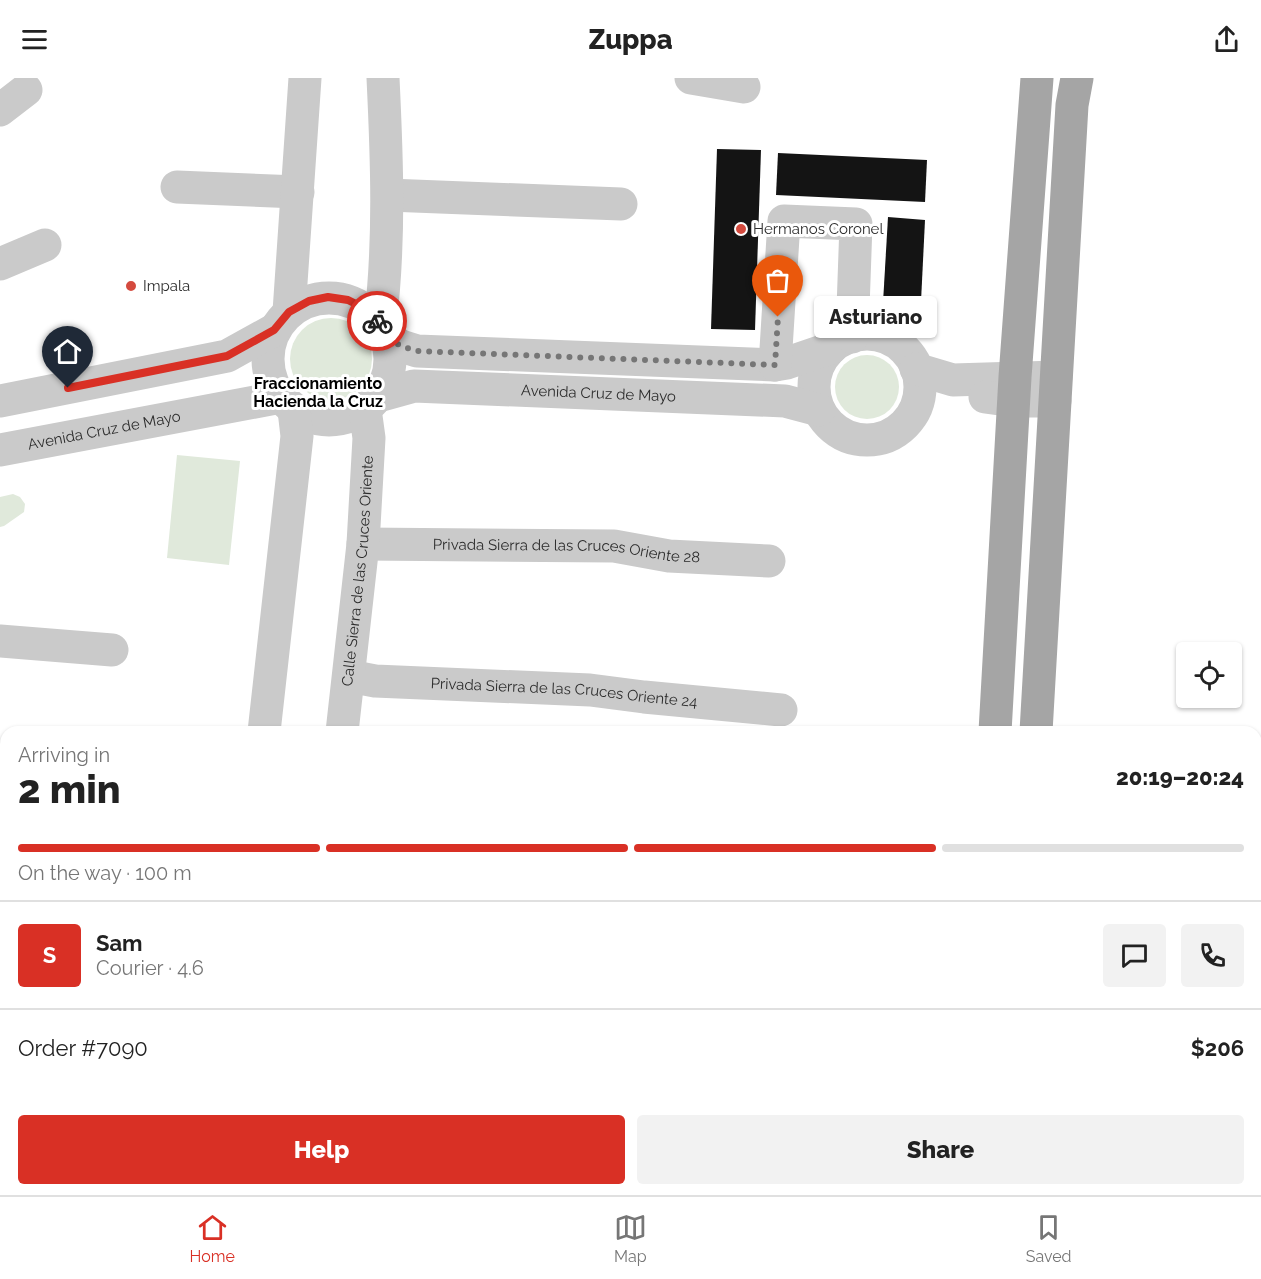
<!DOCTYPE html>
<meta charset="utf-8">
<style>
body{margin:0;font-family:Raleway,sans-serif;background:#f2f2f2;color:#222;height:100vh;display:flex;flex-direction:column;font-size:22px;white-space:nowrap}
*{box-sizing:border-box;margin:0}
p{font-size:20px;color:#767676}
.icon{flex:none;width:33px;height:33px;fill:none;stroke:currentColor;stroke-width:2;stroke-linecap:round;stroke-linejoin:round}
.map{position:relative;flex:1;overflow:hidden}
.drawer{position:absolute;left:0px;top:648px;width:1262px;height:470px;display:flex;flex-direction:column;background:#fff;border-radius:18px 18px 0 0;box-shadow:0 2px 4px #0004}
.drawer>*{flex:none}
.buttons{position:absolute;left:1176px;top:564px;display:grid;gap:12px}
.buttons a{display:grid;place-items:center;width:66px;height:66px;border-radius:6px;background:#fff;box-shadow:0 2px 4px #0004;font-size:30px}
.pin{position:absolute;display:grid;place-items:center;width:51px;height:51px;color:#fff;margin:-62px -26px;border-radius:50% 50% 50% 0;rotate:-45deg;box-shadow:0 0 6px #0007}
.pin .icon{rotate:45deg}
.courier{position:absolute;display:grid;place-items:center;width:60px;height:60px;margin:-30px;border:4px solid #d93025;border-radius:50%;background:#fff;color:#222;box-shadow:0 2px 8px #0007}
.bubble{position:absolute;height:42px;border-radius:6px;background:#fff;box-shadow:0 2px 4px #0004;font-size:20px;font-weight:800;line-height:42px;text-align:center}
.headline em{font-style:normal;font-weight:800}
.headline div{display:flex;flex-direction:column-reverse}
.headline{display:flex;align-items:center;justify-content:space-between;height:102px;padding:0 18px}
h1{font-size:39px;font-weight:800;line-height:45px}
.bar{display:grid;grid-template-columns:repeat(4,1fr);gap:9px 6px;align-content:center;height:72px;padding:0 18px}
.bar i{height:8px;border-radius:4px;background:#e0e0e0}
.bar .on{background:#d93025}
.bar p{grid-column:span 4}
.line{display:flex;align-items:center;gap:15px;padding:0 18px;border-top:2px solid #e0e0e0}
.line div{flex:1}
.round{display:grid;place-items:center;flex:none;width:63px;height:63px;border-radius:6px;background:#f2f2f2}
.button{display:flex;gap:12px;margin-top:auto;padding:12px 18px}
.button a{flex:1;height:69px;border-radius:6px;background:#d93025;color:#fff;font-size:24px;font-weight:800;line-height:69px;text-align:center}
.button a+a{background:#f2f2f2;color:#222}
header{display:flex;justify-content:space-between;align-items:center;height:78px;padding:0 18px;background:#fff;font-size:27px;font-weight:800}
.tab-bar{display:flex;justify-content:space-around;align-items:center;height:84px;border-top:2px solid #e0e0e0;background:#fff;font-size:16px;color:#767676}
.tab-bar a{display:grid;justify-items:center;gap:3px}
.tab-bar .on{color:#d93025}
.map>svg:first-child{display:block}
.green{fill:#e0e9db}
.building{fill:#141414}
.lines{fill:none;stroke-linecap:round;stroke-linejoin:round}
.minor{stroke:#cacaca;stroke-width:33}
.major{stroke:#a5a5a5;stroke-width:33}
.done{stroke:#767676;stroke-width:6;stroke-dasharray:0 10.8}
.route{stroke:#d93025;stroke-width:8}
.poi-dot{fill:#d44a3e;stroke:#fff;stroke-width:2}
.labels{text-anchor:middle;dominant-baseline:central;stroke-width:6;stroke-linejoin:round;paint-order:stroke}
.poi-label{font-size:15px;fill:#2d2d2d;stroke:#fff;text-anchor:start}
.street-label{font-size:15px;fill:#2d2d2d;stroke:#fff}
.neighbourhood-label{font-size:16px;font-weight:bold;fill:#000;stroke:#fff}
</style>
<header><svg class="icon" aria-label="menu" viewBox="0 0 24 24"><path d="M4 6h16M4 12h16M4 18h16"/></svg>Zuppa<svg class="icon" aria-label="share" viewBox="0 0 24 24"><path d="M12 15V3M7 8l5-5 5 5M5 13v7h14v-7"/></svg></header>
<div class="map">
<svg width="1261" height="1117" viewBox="0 0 1261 1117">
<rect width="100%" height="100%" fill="#fff"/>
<g class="green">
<circle cx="331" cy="281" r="41"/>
<circle cx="867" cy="309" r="32"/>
<path d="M 177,377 L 240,383 L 229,487 L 167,480 Z"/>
<path d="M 13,416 L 20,419 L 25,426 L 24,434 L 4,448 L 0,449 L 0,419 Z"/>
</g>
<g class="building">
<path d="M 717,71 L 761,72 L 755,252 L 711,251 Z"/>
<path d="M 778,75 L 927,82 L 925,124 L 776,117 Z"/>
<path d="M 888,139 L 925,142 L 920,244 L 882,242 Z"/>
</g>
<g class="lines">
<g class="minor">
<path d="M 691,0 L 744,9"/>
<path d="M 0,32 L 26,12"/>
<path d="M 177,109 L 298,114"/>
<path d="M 388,117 L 621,126"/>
<path d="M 0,186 L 45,167"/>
<circle cx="329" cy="281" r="61"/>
<path d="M 289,234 L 305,0"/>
<path d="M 380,246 C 390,164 387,82 383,0"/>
<circle cx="867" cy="309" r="53"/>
<path d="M 385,258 L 401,268 L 417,273 L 775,287 L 787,285 L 831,270"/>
<path d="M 775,287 L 784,143 L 856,146 L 852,259"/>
<path d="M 916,291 L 953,302 L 1056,299"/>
<path id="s1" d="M 378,318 L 414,308 L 785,323 L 819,332"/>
<path d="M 985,319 L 1014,323 L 1055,323"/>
<path d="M 0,323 L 227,278 L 274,252"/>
<path id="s2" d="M 0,372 L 281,319"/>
<path id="s3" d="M 363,466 L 614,468 L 669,478 L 769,483"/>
<path d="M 0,563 L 112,572"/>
<path id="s4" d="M 349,598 L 375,603 L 590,612 L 644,619 L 781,632"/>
<path d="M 264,654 L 297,358 L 294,332"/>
<path id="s5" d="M 342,654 L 363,466 L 369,360 L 365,331"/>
<path d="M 0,843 L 6,843"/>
<path d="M 1,986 L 6,987"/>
<path d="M 331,1112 L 442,1117"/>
<path d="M 878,1112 L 897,1117"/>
<path d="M 201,1117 L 201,1112"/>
<path d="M 490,1117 L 490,1112"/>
<path d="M 928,1117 L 928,1112"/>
</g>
<g class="major">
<path d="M 995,654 L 1015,299 L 1037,0"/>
<path d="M 1036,654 L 1072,27 L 1077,0"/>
<path d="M 989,1117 L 990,1112"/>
<path d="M 1017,1117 L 1017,1112"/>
</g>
</g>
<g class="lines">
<path class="done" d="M 377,243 L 385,258 L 401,268 L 417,273 L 775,287 L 778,239"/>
<path class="route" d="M 68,310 L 227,278 L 274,252 L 289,234 L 309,223 L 328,219 L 348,222 L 366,231 L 377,243"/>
</g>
<g class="poi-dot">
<circle cx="741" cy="151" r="6"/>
<circle cx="131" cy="208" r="6"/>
</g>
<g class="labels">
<g class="poi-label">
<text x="753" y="151">Hermanos Coronel</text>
<text x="143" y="208">Impala</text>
</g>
<g class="street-label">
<text stroke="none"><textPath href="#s1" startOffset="222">Avenida Cruz de Mayo</textPath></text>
<text stroke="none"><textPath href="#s2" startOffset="106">Avenida Cruz de Mayo</textPath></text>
<text stroke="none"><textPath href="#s3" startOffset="204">Privada Sierra de las Cruces Oriente 28</textPath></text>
<text stroke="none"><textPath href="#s5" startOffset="162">Calle Sierra de las Cruces Oriente</textPath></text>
<text stroke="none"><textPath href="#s4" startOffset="216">Privada Sierra de las Cruces Oriente 24</textPath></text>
</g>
<g class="neighbourhood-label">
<text x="318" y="305">Fraccionamiento<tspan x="318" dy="18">Hacienda la Cruz</tspan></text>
</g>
</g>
</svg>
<div class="buttons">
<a><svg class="icon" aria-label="locate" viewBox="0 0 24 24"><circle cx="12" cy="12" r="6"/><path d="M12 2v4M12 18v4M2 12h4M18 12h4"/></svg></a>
</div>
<div class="pin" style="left:778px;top:239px;background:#ea580c"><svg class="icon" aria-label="bag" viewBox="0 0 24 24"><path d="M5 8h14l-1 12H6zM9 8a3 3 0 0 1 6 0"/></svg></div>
<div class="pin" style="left:68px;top:310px;background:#1f2937"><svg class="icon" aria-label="home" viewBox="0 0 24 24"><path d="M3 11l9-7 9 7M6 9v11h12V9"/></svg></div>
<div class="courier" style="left:377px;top:243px"><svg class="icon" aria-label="bike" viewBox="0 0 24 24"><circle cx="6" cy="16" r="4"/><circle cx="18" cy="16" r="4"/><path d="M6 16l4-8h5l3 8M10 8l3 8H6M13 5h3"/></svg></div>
<div class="bubble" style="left:814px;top:218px;width:123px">Asturiano</div>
<section class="drawer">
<div class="headline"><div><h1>2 min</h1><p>Arriving in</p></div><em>20:19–20:24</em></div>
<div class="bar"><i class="on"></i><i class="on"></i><i class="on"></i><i></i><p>On the way · 100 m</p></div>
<div class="line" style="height:108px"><b class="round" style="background:#d93025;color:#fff">S</b><div><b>Sam</b><p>Courier · 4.6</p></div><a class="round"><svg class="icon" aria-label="chat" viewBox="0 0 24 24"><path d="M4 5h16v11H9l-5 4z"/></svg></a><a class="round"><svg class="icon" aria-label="phone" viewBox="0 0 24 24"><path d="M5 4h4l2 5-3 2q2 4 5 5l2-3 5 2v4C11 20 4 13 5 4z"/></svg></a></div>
<div class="line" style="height:78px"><div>Order #7090</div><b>$206</b></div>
<div class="button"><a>Help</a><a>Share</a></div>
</section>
</div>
<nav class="tab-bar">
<a class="on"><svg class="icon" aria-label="home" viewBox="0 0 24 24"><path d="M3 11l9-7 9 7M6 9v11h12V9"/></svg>Home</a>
<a><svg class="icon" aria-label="map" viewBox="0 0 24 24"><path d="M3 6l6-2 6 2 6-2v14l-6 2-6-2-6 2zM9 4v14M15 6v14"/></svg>Map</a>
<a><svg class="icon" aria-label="saved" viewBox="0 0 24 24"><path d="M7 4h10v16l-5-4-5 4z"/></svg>Saved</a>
</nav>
